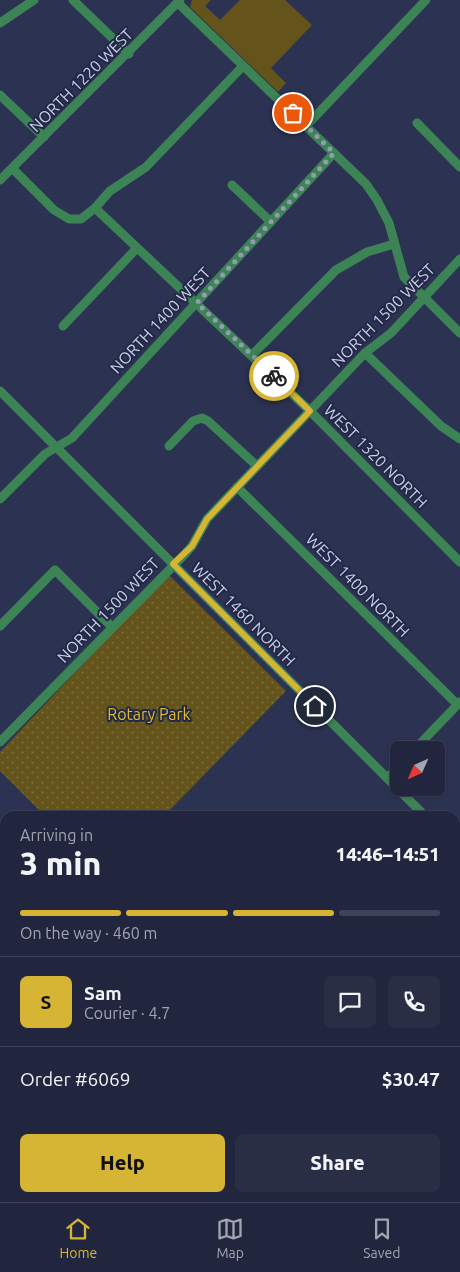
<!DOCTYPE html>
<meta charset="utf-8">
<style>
body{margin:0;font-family:Ubuntu,sans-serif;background:#292e45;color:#f1f3f6;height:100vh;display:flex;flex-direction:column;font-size:19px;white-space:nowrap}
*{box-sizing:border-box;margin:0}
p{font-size:16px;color:#a2a5b0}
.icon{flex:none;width:28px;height:28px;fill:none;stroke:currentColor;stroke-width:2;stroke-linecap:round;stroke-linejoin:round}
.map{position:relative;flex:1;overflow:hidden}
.details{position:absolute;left:0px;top:811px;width:460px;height:391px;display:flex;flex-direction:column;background:#21263e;border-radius:15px 15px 0 0;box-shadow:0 1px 4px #0004,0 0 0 1px #3e4358}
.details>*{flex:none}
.needle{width:32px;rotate:225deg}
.buttons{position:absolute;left:390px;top:741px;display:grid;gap:10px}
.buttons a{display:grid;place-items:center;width:55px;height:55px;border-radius:8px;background:#21263e;box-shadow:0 1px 4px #0004,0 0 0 1px #3e4358;font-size:25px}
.pin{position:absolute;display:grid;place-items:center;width:42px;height:42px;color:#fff;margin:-21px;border:2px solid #fff;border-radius:50%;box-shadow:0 1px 5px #0007}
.courier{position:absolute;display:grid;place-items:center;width:50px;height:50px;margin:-25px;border:4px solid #d6b534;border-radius:50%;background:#fff;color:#222;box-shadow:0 1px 6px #0007}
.summary em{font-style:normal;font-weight:800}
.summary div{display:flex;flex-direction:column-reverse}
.summary{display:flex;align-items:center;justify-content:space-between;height:85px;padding:0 20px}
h1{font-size:32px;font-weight:800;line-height:38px}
.bar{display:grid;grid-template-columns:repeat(4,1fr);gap:8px 5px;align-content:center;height:60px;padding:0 20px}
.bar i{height:6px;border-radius:4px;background:#3e4358}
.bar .selected{background:#d6b534}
.bar p{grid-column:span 4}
.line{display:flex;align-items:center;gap:12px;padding:0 20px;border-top:1px solid #3e4358}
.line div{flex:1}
.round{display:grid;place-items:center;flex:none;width:52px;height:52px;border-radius:8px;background:#292e45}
.primary-button{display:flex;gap:10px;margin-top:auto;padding:10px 20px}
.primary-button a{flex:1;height:58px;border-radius:8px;background:#d6b534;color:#111;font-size:20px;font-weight:800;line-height:58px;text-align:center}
.primary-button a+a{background:#292e45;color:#f1f3f6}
.dock{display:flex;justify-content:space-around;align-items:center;height:70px;border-top:1px solid #3e4358;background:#21263e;font-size:14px;color:#a2a5b0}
.dock a{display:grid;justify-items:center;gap:2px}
.dock .selected{color:#d6b534}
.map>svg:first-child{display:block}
.grass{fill:#64541c}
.park{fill:url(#park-dots)}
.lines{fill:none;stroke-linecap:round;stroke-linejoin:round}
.minor{stroke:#3c8456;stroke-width:9}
.done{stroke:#949ab2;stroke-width:5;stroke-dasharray:0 9}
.route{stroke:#d6b534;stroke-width:6}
.labels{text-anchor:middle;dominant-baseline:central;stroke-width:4;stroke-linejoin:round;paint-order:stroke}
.street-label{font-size:16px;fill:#ccd1e5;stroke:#222847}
.park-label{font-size:16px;fill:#e2bd28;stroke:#222847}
</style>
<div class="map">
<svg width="460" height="1202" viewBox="0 0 460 1202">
<defs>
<pattern id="park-dots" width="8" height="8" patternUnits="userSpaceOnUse" patternTransform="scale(1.25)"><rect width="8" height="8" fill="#64541c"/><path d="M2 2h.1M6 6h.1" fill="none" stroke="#796c3d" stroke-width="1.8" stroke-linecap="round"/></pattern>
</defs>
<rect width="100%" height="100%" fill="#2c3352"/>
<path class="grass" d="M 192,0 L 211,0 L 205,6 L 220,20 L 240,0 L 285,0 L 312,25 L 271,68 L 286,83 L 278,92 L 190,7 Z"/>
<path class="park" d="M 168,574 L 286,691 L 164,816 L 45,816 L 0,771 L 0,752 Z"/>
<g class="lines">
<g class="minor">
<path d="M 73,0 L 129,54"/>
<path d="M 178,3 L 366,184 L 377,200 L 389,223 L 404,277 L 460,333"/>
<path d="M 0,23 L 34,0"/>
<path d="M 0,95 L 44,137"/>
<path d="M 417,123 L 460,167"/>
<path d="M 306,126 L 426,0"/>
<path d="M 13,169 L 54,210 L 69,219 L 81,219 L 95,208 L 110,191 L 146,167 L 243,66"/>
<path d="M 0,180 L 180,0"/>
<path d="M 232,185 L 271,222"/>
<path d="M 95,208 L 310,411 L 460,562"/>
<path d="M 63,326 L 137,248"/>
<path d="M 365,353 L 441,426 L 460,439"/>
<path d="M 252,355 L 336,270 L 367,252 L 394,244"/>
<path d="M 0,391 L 425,816"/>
<path d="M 169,446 L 193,421 L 202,418 L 208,421 L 257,466"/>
<path d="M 237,487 L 457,704"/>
<path d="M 0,499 L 45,454 L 72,438 L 334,153"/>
<path d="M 0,626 L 55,570 L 112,627"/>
<path d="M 0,742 L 184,555 L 192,546 L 207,519 L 365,353 L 391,333 L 460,259"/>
<path d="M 414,750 L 460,702"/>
<path d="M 387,778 L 399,766"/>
<path d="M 455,846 L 460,851"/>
<path d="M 0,895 L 5,893"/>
<path d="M 0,906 L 5,921"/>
<path d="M 455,953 L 460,948"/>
<path d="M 0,1061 L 5,1067"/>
<path d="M 455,1061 L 460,1069"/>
<path d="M 0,1145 L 5,1141"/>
<path d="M 455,1191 L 460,1196"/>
<path d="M 244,1198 L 248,1202"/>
<path d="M 74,1201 L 90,1198"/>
<path d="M 207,1202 L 211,1198"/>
<path d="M 321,1202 L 326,1198"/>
</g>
</g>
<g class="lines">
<path class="done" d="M 274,376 L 197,303 L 334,153 L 293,113"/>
<path class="route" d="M 274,376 L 310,411 L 207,519 L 192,546 L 173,564 L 315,706"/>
</g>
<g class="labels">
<g class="street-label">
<text transform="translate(81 80) rotate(-45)">NORTH 1220 WEST</text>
<text transform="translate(383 315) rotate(-45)">NORTH 1500 WEST</text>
<text transform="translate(160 320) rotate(-47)">NORTH 1400 WEST</text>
<text transform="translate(376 456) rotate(45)">WEST 1320 NORTH</text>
<text transform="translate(358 585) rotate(45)">WEST 1400 NORTH</text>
<text transform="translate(108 610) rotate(-46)">NORTH 1500 WEST</text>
<text transform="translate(244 614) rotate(45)">WEST 1460 NORTH</text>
</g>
<g class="park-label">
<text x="149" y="714">Rotary Park</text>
</g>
</g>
</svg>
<div class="buttons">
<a><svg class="needle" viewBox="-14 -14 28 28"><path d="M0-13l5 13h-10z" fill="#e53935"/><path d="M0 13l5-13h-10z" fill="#a2a5b0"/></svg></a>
</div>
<div class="pin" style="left:293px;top:113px;background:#ea580c"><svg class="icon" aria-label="bag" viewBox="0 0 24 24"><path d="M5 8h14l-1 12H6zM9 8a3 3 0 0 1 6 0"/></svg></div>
<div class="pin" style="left:315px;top:706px;background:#1f2937"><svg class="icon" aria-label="home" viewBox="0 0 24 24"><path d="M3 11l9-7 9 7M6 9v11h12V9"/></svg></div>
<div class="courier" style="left:274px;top:376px"><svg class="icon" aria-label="bike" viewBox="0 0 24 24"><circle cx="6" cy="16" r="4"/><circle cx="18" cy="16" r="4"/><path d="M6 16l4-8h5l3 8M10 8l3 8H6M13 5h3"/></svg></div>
<section class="details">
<div class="summary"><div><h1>3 min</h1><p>Arriving in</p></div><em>14:46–14:51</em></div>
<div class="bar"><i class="selected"></i><i class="selected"></i><i class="selected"></i><i></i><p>On the way · 460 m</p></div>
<div class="line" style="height:90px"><b class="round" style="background:#d6b534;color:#111">S</b><div><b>Sam</b><p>Courier · 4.7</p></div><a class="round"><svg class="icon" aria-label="chat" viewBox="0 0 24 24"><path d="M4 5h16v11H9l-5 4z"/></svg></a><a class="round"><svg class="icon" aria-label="phone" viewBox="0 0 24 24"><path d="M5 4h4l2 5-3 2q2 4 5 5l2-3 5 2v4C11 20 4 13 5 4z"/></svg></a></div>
<div class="line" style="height:65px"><div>Order #6069</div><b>$30.47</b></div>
<div class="primary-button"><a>Help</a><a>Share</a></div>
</section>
</div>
<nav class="dock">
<a class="selected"><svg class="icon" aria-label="home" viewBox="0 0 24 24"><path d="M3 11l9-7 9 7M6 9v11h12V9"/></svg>Home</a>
<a><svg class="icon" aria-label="map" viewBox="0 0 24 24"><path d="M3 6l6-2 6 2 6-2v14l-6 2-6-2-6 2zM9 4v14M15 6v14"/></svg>Map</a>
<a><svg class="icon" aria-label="saved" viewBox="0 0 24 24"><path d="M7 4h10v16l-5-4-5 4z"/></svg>Saved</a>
</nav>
